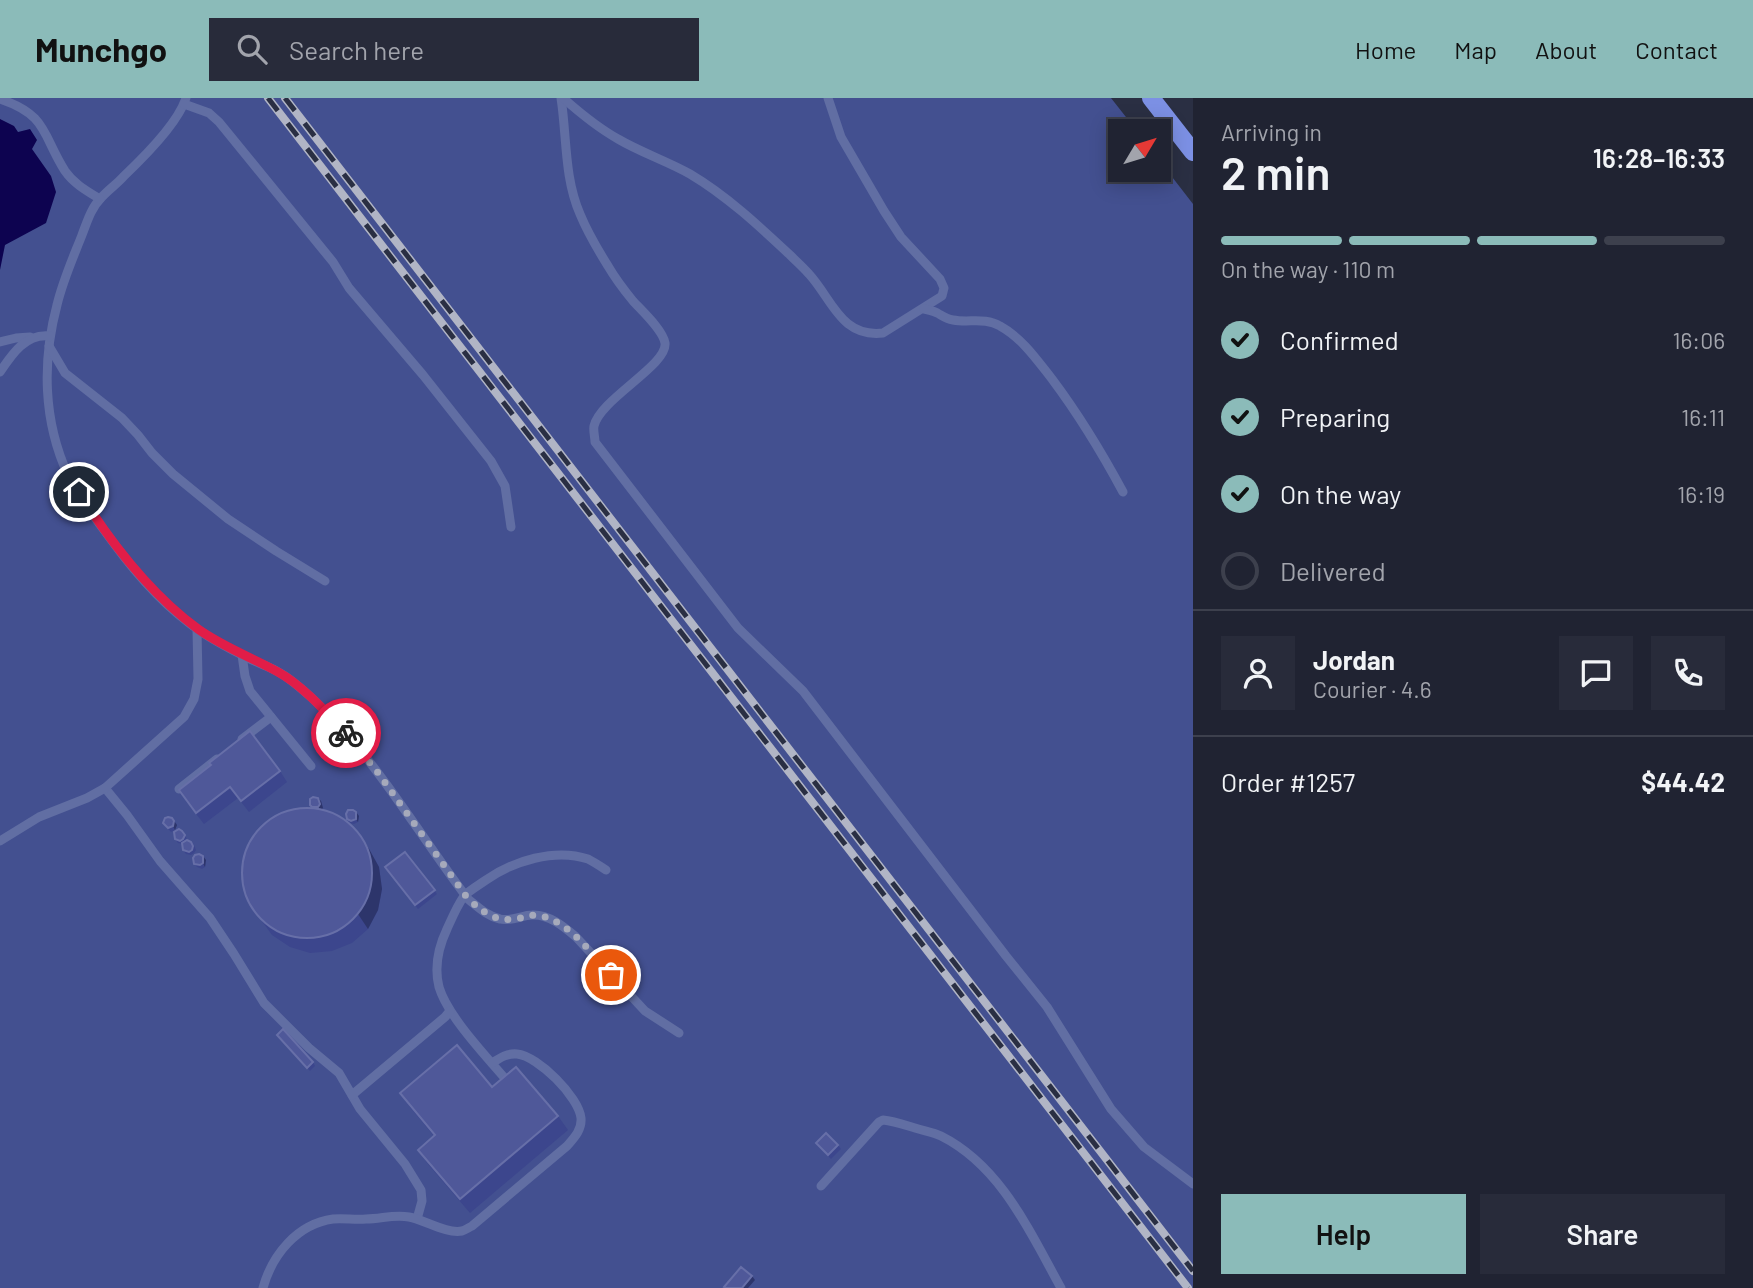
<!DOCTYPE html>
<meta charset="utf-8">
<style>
body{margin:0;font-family:Barlow,sans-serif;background:#282b3a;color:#f1f3f6;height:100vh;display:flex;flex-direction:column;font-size:26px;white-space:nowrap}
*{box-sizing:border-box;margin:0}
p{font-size:23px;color:#a2a4ac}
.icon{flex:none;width:38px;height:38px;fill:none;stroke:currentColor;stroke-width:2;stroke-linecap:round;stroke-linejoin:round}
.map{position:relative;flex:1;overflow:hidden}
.drawer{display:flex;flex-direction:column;background:#202332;width:560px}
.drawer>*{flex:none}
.needle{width:46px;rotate:52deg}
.tools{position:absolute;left:1108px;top:21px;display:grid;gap:14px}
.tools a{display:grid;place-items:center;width:63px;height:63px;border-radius:0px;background:#202332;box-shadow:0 4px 18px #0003,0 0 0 2px #3d404d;font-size:35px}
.pin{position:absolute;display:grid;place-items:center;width:60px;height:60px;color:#fff;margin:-30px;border:4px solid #fff;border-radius:50%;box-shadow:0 2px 7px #0007}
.courier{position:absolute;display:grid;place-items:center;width:70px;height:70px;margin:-35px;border:5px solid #e11d48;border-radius:50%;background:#fff;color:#222;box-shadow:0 2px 9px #0007}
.headline em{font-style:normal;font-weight:600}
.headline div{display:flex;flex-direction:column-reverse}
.headline{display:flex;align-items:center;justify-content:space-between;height:119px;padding:0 28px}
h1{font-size:46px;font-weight:600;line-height:52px}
.bar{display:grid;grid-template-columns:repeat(4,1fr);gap:10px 7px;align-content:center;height:84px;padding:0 28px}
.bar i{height:9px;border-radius:5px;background:#3d404d}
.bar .current{background:#8bbbb9}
.bar p{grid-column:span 4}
.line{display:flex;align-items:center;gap:18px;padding:0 28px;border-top:2px solid #3d404d}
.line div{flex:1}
.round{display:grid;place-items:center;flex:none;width:74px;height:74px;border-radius:0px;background:#282b3a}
ol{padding:0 28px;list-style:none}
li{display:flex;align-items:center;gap:21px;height:77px}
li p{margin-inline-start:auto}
li .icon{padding:7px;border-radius:50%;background:#8bbbb9;color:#111;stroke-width:4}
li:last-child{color:#a2a4ac}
li i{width:38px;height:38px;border:4px solid #3d404d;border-radius:50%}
.action{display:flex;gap:14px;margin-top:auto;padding:14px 28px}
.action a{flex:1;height:80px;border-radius:0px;background:#8bbbb9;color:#111;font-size:28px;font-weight:600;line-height:80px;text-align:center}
.action a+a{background:#282b3a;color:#f1f3f6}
header{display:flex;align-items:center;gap:42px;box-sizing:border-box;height:98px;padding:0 35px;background:#8bbbb9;color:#111}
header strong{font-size:33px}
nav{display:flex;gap:38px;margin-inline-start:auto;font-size:24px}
.search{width:490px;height:63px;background:#282b3a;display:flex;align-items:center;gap:18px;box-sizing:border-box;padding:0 24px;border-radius:0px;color:#a2a4ac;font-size:26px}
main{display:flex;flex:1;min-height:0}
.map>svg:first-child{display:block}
.green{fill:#435090}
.water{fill:#0d0350}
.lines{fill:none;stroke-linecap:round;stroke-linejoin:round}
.lane{stroke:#616ea3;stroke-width:9}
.secondary{stroke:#7c90e4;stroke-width:18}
.rail-casing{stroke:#b1b5c5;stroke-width:8}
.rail{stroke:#2a2f43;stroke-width:5;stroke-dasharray:16;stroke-linecap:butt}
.wall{fill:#3c468d}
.shaded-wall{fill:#2d356b}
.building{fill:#4f5899;stroke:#676fa8;stroke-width:2}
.done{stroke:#a6aabb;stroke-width:7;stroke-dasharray:0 12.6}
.route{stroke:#e11d48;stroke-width:9}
</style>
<header>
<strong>Munchgo</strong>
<div class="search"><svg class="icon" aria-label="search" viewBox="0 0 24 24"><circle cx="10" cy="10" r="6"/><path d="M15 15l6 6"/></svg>Search here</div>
<nav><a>Home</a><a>Map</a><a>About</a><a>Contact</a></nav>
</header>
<main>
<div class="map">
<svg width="1193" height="1190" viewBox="0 0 1193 1190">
<rect width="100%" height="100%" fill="#2a2f43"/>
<path class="green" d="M 0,0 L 1111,0 L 1137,33 L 1120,33 L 1120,72 L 1158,72 L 1159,62 L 1193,106 L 1193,1190 L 0,1190 Z"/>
<path class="water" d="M 0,21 L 14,28 L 18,34 L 30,31 L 37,42 L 32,51 L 51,78 L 56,94 L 46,125 L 5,147 L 0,172 Z"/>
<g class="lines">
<g class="lane">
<path d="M 186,0 C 178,25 143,60 124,78 C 117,86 108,92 101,100 C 91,110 87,124 82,137 C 73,160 63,182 57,207 C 42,263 43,323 68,377 C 79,400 97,422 112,443 C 136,476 166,510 200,533 C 215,543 230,551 246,559 C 257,565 269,568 280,575 C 291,581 303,592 313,601 C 375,659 417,734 468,801 C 478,809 487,818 500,821 C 511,824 522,817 532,817 C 549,816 564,829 576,839 L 645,913 L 679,935"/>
<path d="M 561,0 C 567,39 564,79 580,116 C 587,133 598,152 608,168 C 615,180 624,192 633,203 C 642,213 663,232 665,245 C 668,267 600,301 594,328 C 593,333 595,339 595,344 L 738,530 L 803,593 L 1006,858 L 1047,909 L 1111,1011 L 1144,1049 L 1193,1086"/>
<path d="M 563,0 C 580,15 598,30 618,41 C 642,55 667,63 690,76 C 727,98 759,128 790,157 C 796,163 803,169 809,176 C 832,201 841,240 883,235 L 942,198 L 944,190 L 940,181 L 901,139 L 884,113 L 841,39 L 828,0"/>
<path d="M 0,1 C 48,17 42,37 65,73 C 74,86 87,93 100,101"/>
<path d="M 184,6 L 209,15 L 219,24 L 333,164 L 349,190 L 423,277 L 491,363 L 505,388 L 511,429"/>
<path d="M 924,211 C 929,212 935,213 939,216 C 944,219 947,221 953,222 C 969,225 985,219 1000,228 C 1022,240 1037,262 1052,281 C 1079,317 1102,355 1123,394"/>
<path d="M 0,244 L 16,240 L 30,239"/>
<path d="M 49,248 L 65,275 L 122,320 L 138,337 L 152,355 L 173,376 L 228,421 L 276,453 L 325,483"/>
<path d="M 0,274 C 12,256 26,235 50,238"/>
<path d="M 242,557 L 245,578 L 250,593 L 311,668"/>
<path d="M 242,641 L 271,619"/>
<path d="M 105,690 L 127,717 L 160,763 L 210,820 L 234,856 L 264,905 L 309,950 L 339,975 L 360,1011 L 405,1066 L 421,1092 L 422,1103 L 417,1121"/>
<path d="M 179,691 L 217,661"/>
<path d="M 0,743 L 39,719 L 87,700 L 105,690 L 184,619 L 194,601 L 198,581 L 197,531"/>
<path d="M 508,984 C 487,959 448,919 439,889 C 434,869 438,850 447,831 C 452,820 457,808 464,798 C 470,792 479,787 486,782 C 513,763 555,750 588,761 C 594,764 600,768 606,772"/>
<path d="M 352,997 L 445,919 L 450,913"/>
<path d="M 821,1088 L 879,1024 L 883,1022 C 894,1023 905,1027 915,1030 C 924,1033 933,1034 941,1038 C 1001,1068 1030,1134 1061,1190"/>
<path d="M 263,1190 C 272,1157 297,1126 333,1121 C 344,1120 355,1122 366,1121 C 381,1121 394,1116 409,1119 C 425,1122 446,1136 462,1133 C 465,1132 468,1130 472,1128 L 567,1048 C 574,1040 582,1032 581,1020 C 579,999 538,958 517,956 C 507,955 500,960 492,965"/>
</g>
<path class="secondary" d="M 1151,0 L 1193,54"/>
<g class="rail-casing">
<g id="rail">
<path d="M 268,0 L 1188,1190"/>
<path d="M 285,0 L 1193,1173"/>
</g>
</g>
<use href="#rail" class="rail"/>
</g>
<g class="wall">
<path d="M 280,673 L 287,684 L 249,714 L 238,700 L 204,726 L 186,703 Z"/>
<path d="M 321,703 L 323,710 L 321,712 L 369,751 L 379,769 L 382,791 L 378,812 L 368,831 L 352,845 L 332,853 L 310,855 L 290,849 L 272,837 L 249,805 L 313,711 L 312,709 Z"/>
<path d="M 356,714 L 359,718 L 358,724 L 354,726 L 350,725 L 347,721 Z"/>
<path d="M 172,720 L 177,727 L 175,732 L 171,734 L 163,725 Z"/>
<path d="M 182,733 L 187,741 L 187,743 L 194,747 L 196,752 L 194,755 L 191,757 L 186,756 L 183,752 L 183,746 L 178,745 L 175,741 Z"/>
<path d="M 405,754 L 437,796 L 418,811 L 385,769 Z"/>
<path d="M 206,762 L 205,769 L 202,771 L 197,769 L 194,766 Z"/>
<path d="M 277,937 L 313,964 L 315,968 L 310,973 Z"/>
<path d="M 492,989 L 558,1018 L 568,1032 L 470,1115 L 428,1066 L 418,1052 L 434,1038 L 410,1009 L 400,995 Z"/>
<path d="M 816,1045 L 838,1047 L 841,1051 L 831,1061 Z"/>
</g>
<g class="shaded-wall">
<path d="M 318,700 L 321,703 L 323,710 L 320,713 L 318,709 Z"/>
<path d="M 356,714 L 359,718 L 358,724 L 356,721 Z"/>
<path d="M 174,723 L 177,727 L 175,732 L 173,728 Z"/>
<path d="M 359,736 L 369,751 L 379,769 L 382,791 L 378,812 L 368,831 L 358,816 Z"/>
<path d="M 203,758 L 206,762 L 205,769 L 203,765 Z"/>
<path d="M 752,1178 L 755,1182 L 748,1190 L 742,1190 Z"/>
</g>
<g class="building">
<path d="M 250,633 L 280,673 L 241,703 L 230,689 L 196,715 L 179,692 L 211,667 L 209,665 Z"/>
<path d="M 313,699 L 318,700 L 320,706 L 318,709 L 312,709 L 310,707 L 310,701 Z"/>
<circle cx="307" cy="775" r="65"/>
<path d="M 348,712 L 353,712 L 356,714 L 356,721 L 351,723 L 347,721 L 346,716 Z"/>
<path d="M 168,719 L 172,720 L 174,723 L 173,728 L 168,730 L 163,725 L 165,720 Z"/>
<path d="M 179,731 L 182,733 L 185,737 L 183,741 L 180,743 L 175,741 L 174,734 Z"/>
<path d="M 187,742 L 191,744 L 193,748 L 192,752 L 189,754 L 183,752 L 182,745 Z"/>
<path d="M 405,754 L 435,792 L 415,807 L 385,769 Z"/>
<path d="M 199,756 L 203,758 L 203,765 L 200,767 L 194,766 L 193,760 L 195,757 Z"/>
<path d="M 283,931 L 313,964 L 307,970 L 277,937 Z"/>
<path d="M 457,947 L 492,989 L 516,969 L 558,1018 L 460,1101 L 418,1052 L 435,1037 L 400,995 Z"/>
<path d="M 826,1035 L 838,1047 L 828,1057 L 816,1045 Z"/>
<path d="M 741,1169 L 752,1178 L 742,1190 L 726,1190 L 724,1189 Z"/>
</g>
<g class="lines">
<path class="done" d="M 346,635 L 379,676 L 468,801 C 486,816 496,825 521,820 C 529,818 534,816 542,818 C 571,826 592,856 611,877"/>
<path class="route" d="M 79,394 C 111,445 149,495 198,531 C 223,549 251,559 278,574 C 302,587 327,615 346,635"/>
</g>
</svg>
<div class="tools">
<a><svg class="needle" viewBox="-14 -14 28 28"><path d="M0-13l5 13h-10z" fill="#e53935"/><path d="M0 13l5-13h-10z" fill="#a2a4ac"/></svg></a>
</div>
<div class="pin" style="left:611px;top:877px;background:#ea580c"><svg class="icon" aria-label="bag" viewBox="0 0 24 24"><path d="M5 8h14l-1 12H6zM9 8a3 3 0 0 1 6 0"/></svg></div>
<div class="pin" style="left:79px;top:394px;background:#1f2937"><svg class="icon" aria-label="home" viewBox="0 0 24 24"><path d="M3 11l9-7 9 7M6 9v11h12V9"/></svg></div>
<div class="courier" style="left:346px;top:635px"><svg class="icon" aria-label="bike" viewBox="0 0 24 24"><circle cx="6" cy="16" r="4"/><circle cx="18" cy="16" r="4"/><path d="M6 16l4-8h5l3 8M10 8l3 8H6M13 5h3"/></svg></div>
</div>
<section class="drawer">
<div class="headline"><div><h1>2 min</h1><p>Arriving in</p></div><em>16:28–16:33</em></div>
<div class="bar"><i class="current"></i><i class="current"></i><i class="current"></i><i></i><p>On the way · 110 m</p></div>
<ol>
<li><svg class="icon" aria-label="check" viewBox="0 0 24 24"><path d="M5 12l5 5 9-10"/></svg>Confirmed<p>16:06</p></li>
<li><svg class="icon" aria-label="check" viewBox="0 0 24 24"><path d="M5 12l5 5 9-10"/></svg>Preparing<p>16:11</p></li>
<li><svg class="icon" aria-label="check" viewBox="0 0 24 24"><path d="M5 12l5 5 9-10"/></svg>On the way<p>16:19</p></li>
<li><i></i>Delivered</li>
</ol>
<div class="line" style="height:126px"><a class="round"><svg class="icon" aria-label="person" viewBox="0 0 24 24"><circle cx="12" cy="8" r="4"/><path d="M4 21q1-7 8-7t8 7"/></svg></a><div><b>Jordan</b><p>Courier · 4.6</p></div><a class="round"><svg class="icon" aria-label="chat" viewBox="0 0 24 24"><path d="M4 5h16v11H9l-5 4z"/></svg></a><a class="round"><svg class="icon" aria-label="phone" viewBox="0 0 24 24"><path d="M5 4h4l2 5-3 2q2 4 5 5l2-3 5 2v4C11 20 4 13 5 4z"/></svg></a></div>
<div class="line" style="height:91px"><div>Order #1257</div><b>$44.42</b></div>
<div class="action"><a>Help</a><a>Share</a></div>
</section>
</main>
